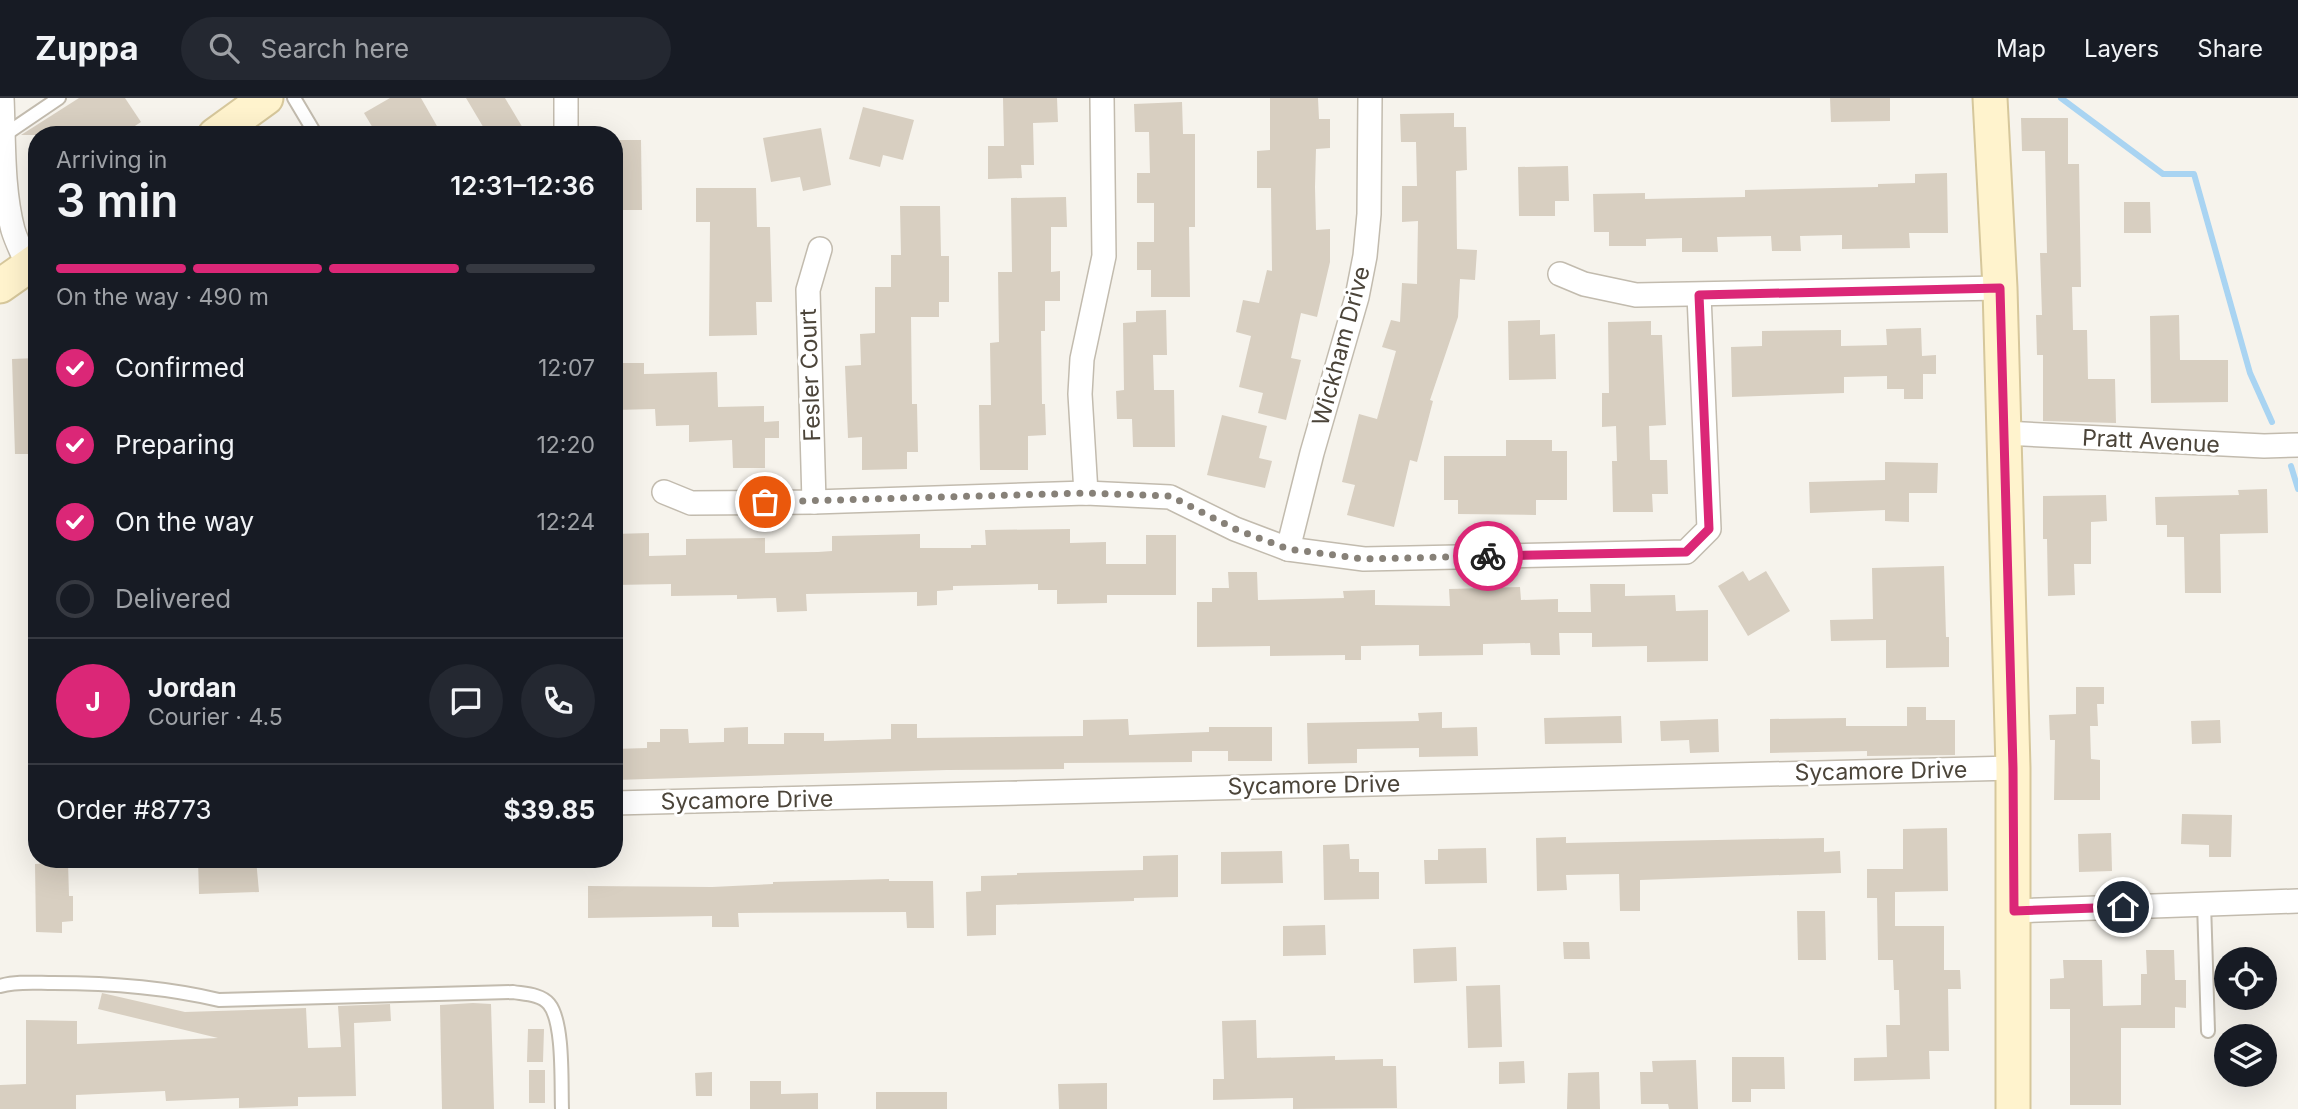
<!DOCTYPE html>
<meta charset="utf-8">
<style>
body{margin:0;font-family:Inter,sans-serif;background:#242831;color:#f1f3f6;height:100vh;display:flex;flex-direction:column;font-size:26px;white-space:nowrap}
*{box-sizing:border-box;margin:0}
p{font-size:23px;color:#9ea1a6}
.icon{flex:none;width:38px;height:38px;fill:none;stroke:currentColor;stroke-width:2;stroke-linecap:round;stroke-linejoin:round}
.map{position:relative;flex:1;overflow:hidden}
.details{position:absolute;left:28px;top:28px;width:595px;height:742px;display:flex;flex-direction:column;background:#171b24;border-radius:28px;box-shadow:0 7px 28px #0002}
.details>*{flex:none}
.fabs{position:absolute;left:2214px;top:849px;display:grid;gap:14px}
.fabs a{display:grid;place-items:center;width:63px;height:63px;border-radius:50%;background:#171b24;box-shadow:0 7px 28px #0002;font-size:35px}
.pin{position:absolute;display:grid;place-items:center;width:60px;height:60px;color:#fff;margin:-30px;border:4px solid #fff;border-radius:50%;box-shadow:0 2px 7px #0007}
.courier{position:absolute;display:grid;place-items:center;width:70px;height:70px;margin:-35px;border:5px solid #db2777;border-radius:50%;background:#fff;color:#222;box-shadow:0 2px 9px #0007}
.head em{font-style:normal;font-weight:600}
.head div{display:flex;flex-direction:column-reverse}
.head{display:flex;align-items:center;justify-content:space-between;height:119px;padding:0 28px}
h1{font-size:46px;font-weight:600;line-height:52px}
.bar{display:grid;grid-template-columns:repeat(4,1fr);gap:10px 7px;align-content:center;height:84px;padding:0 28px}
.bar i{height:9px;border-radius:5px;background:#363941}
.bar .on{background:#db2777}
.bar p{grid-column:span 4}
.line{display:flex;align-items:center;gap:18px;padding:0 28px;border-top:2px solid #363941}
.line div{flex:1}
.round{display:grid;place-items:center;flex:none;width:74px;height:74px;border-radius:37px;background:#242831}
ol{padding:0 28px;list-style:none}
li{display:flex;align-items:center;gap:21px;height:77px}
li p{margin-inline-start:auto}
li .icon{padding:7px;border-radius:50%;background:#db2777;color:#fff;stroke-width:4}
li:last-child{color:#9ea1a6}
li i{width:38px;height:38px;border:4px solid #363941;border-radius:50%}
header{display:flex;align-items:center;gap:42px;box-sizing:border-box;height:98px;padding:0 35px;background:#171b24;border-bottom:2px solid #363941}
header strong{font-size:33px}
nav{display:flex;gap:38px;margin-inline-start:auto;font-size:24px}
.search{width:490px;height:63px;background:#242831;display:flex;align-items:center;gap:18px;box-sizing:border-box;padding:0 24px;border-radius:38px;color:#9ea1a6;font-size:26px}
.map>svg:first-child{display:block}
.lines{fill:none;stroke-linecap:round;stroke-linejoin:round}
.stream{stroke:#a9d4f2;stroke-width:6}
.building{fill:#d8cfc1}
.lane-casing{stroke:#c2bbae;stroke-width:16}
.street-casing{stroke:#c2bbae;stroke-width:26}
.secondary-casing{stroke:#d6c79b;stroke-width:37}
.lane{stroke:#fff;stroke-width:12}
.street{stroke:#fff;stroke-width:23}
.secondary{stroke:#fff3cd;stroke-width:33}
.done{stroke:#878178;stroke-width:7;stroke-dasharray:0 12.6}
.route{stroke:#db2777;stroke-width:9}
.labels{text-anchor:middle;dominant-baseline:central;stroke-width:6;stroke-linejoin:round;paint-order:stroke}
.street-label{font-size:23px;fill:#4b4439;stroke:#fff}
</style>
<header>
<strong>Zuppa</strong>
<div class="search"><svg class="icon" aria-label="search" viewBox="0 0 24 24"><circle cx="10" cy="10" r="6"/><path d="M15 15l6 6"/></svg>Search here</div>
<nav><a>Map</a><a>Layers</a><a>Share</a></nav>
</header>
<div class="map">
<svg width="2298" height="1011" viewBox="0 0 2298 1011">
<rect width="100%" height="100%" fill="#f6f3ec"/>
<g class="lines">
<g class="stream">
<path d="M 2061,0 L 2163,76 L 2194,76 L 2250,275 L 2272,324"/>
<path d="M 2291,368 L 2298,391"/>
</g>
</g>
<g class="building">
<path d="M 79,0 L 125,0 L 141,24 L 121,37 L 21,37 Z"/>
<path d="M 390,0 L 421,0 L 442,37 L 377,37 L 364,15 Z"/>
<path d="M 466,0 L 505,0 L 527,37 L 488,37 Z"/>
<path d="M 1003,0 L 1057,0 L 1058,24 L 1033,25 L 1034,67 L 1021,67 L 1022,80 L 988,81 L 988,48 L 1004,48 Z"/>
<path d="M 1270,0 L 1318,0 L 1319,21 L 1330,21 L 1330,50 L 1316,51 L 1315,89 L 1316,132 L 1330,131 L 1330,164 L 1317,219 L 1301,215 L 1291,260 L 1301,262 L 1286,322 L 1258,315 L 1263,295 L 1239,289 L 1251,238 L 1236,234 L 1243,202 L 1259,205 L 1267,172 L 1272,173 L 1271,90 L 1257,90 L 1257,53 L 1270,52 Z"/>
<path d="M 1830,0 L 1890,0 L 1890,23 L 1831,24 Z"/>
<path d="M 1182,4 L 1183,36 L 1195,36 L 1195,129 L 1189,129 L 1190,199 L 1151,199 L 1151,172 L 1137,172 L 1137,144 L 1154,144 L 1154,105 L 1137,105 L 1137,75 L 1150,75 L 1149,34 L 1135,34 L 1134,6 Z"/>
<path d="M 863,9 L 914,22 L 903,62 L 883,57 L 880,69 L 849,61 Z"/>
<path d="M 1454,15 L 1454,29 L 1466,29 L 1467,72 L 1456,73 L 1457,151 L 1477,152 L 1475,182 L 1460,181 L 1458,219 L 1430,302 L 1433,303 L 1417,364 L 1410,362 L 1394,429 L 1347,417 L 1355,387 L 1342,384 L 1359,316 L 1377,321 L 1396,253 L 1382,249 L 1391,222 L 1400,224 L 1402,185 L 1417,186 L 1418,123 L 1402,124 L 1402,88 L 1417,88 L 1416,44 L 1401,44 L 1400,16 Z"/>
<path d="M 2021,20 L 2068,20 L 2068,66 L 2079,66 L 2081,189 L 2072,189 L 2073,232 L 2087,232 L 2088,281 L 2115,281 L 2116,325 L 2043,323 L 2043,257 L 2037,257 L 2036,217 L 2042,217 L 2040,155 L 2047,155 L 2045,53 L 2022,53 Z"/>
<path d="M 821,30 L 831,87 L 803,93 L 800,79 L 771,84 L 763,40 Z"/>
<path d="M 614,42 L 641,42 L 642,112 L 614,112 Z"/>
<path d="M 1568,68 L 1569,103 L 1555,103 L 1555,118 L 1519,118 L 1518,69 Z"/>
<path d="M 1947,75 L 1948,135 L 1909,135 L 1910,150 L 1842,151 L 1842,137 L 1800,138 L 1801,153 L 1772,153 L 1771,138 L 1717,139 L 1718,154 L 1682,154 L 1682,140 L 1646,141 L 1646,148 L 1609,148 L 1609,134 L 1594,134 L 1593,96 L 1645,95 L 1645,101 L 1745,99 L 1745,92 L 1878,89 L 1878,86 L 1915,85 L 1915,76 Z"/>
<path d="M 696,90 L 756,90 L 757,129 L 770,129 L 772,204 L 756,204 L 757,237 L 709,238 L 710,124 L 696,124 Z"/>
<path d="M 1066,99 L 1067,129 L 1051,129 L 1051,174 L 1060,173 L 1060,203 L 1045,203 L 1045,233 L 1041,233 L 1042,306 L 1045,306 L 1046,337 L 1028,338 L 1028,372 L 980,372 L 979,307 L 991,307 L 990,245 L 999,244 L 998,174 L 1012,174 L 1011,100 Z"/>
<path d="M 2124,104 L 2150,104 L 2151,135 L 2124,135 Z"/>
<path d="M 900,108 L 940,108 L 941,158 L 949,158 L 949,204 L 939,204 L 939,219 L 911,219 L 912,306 L 917,306 L 918,354 L 907,354 L 907,371 L 862,372 L 862,339 L 848,340 L 845,268 L 861,267 L 860,236 L 875,235 L 875,189 L 891,189 L 891,157 L 901,157 Z"/>
<path d="M 1166,212 L 1167,257 L 1153,257 L 1154,292 L 1174,292 L 1175,349 L 1133,349 L 1132,321 L 1117,321 L 1116,293 L 1124,292 L 1123,225 L 1136,224 L 1136,213 Z"/>
<path d="M 2179,217 L 2180,262 L 2228,262 L 2228,304 L 2151,305 L 2150,218 Z"/>
<path d="M 1540,222 L 1540,237 L 1555,236 L 1556,281 L 1509,282 L 1508,223 Z"/>
<path d="M 1651,223 L 1651,237 L 1662,237 L 1666,327 L 1649,328 L 1650,362 L 1667,362 L 1668,396 L 1652,396 L 1653,414 L 1613,414 L 1612,363 L 1617,363 L 1616,328 L 1602,329 L 1602,295 L 1609,295 L 1608,224 Z"/>
<path d="M 1921,230 L 1922,258 L 1936,257 L 1936,276 L 1923,276 L 1923,301 L 1904,301 L 1904,291 L 1887,291 L 1887,278 L 1844,279 L 1844,295 L 1732,299 L 1731,249 L 1762,248 L 1762,233 L 1841,232 L 1841,248 L 1887,247 L 1886,231 Z"/>
<path d="M 37,260 L 37,356 L 15,356 L 12,261 Z"/>
<path d="M 614,265 L 644,265 L 644,276 L 717,274 L 718,309 L 764,308 L 764,324 L 779,323 L 779,340 L 765,340 L 765,370 L 733,370 L 732,342 L 689,344 L 689,327 L 656,328 L 655,311 L 614,312 Z"/>
<path d="M 1222,317 L 1267,328 L 1259,360 L 1272,363 L 1265,390 L 1207,377 Z"/>
<path d="M 1506,342 L 1552,342 L 1552,353 L 1567,353 L 1567,402 L 1536,402 L 1536,417 L 1458,416 L 1458,402 L 1444,402 L 1444,358 L 1506,358 Z"/>
<path d="M 1885,364 L 1938,365 L 1937,395 L 1909,395 L 1909,424 L 1885,423 L 1885,412 L 1810,415 L 1809,384 L 1885,382 Z"/>
<path d="M 2267,391 L 2268,435 L 2220,436 L 2221,495 L 2185,495 L 2184,439 L 2167,439 L 2167,427 L 2156,427 L 2155,399 L 2239,397 L 2238,392 Z"/>
<path d="M 2106,397 L 2107,423 L 2091,424 L 2091,466 L 2074,466 L 2075,497 L 2048,498 L 2047,441 L 2043,441 L 2043,398 Z"/>
<path d="M 1070,431 L 1070,445 L 1106,444 L 1106,466 L 1146,466 L 1146,437 L 1176,437 L 1176,497 L 1107,497 L 1107,505 L 1057,506 L 1057,492 L 1038,492 L 1038,486 L 953,488 L 953,492 L 937,493 L 937,507 L 917,508 L 917,494 L 806,496 L 807,513 L 777,514 L 776,500 L 737,501 L 737,497 L 671,498 L 671,486 L 614,487 L 614,436 L 649,435 L 649,458 L 686,457 L 686,441 L 765,440 L 765,455 L 818,454 L 832,453 L 832,438 L 920,436 L 920,450 L 971,450 L 971,447 L 986,447 L 985,432 Z"/>
<path d="M 1944,468 L 1946,539 L 1949,539 L 1949,569 L 1886,570 L 1886,542 L 1831,543 L 1830,522 L 1873,521 L 1872,470 Z"/>
<path d="M 1743,473 L 1749,483 L 1766,473 L 1790,513 L 1748,538 L 1718,488 Z"/>
<path d="M 1228,474 L 1257,474 L 1258,502 L 1344,500 L 1343,493 L 1375,492 L 1375,507 L 1450,508 L 1449,491 L 1520,489 L 1521,502 L 1558,501 L 1558,514 L 1591,514 L 1590,486 L 1625,486 L 1625,498 L 1675,497 L 1676,513 L 1708,512 L 1708,563 L 1647,564 L 1647,548 L 1592,549 L 1592,535 L 1559,535 L 1560,557 L 1531,557 L 1530,545 L 1483,546 L 1483,557 L 1419,558 L 1419,547 L 1361,548 L 1361,562 L 1345,562 L 1345,557 L 1270,558 L 1270,548 L 1197,549 L 1197,504 L 1212,504 L 1212,490 L 1229,490 Z"/>
<path d="M 2076,589 L 2104,589 L 2104,606 L 2097,606 L 2098,628 L 2090,628 L 2091,661 L 2100,662 L 2100,702 L 2054,702 L 2055,642 L 2050,642 L 2049,617 L 2076,616 Z"/>
<path d="M 1907,609 L 1926,609 L 1926,622 L 1955,622 L 1955,657 L 1867,658 L 1867,653 L 1770,655 L 1770,621 L 1846,620 L 1846,628 L 1907,628 Z"/>
<path d="M 1442,614 L 1442,630 L 1477,629 L 1478,658 L 1419,659 L 1419,650 L 1357,651 L 1357,665 L 1308,666 L 1307,625 L 1419,623 L 1418,615 Z"/>
<path d="M 1621,618 L 1622,645 L 1545,646 L 1544,620 Z"/>
<path d="M 1128,621 L 1129,637 L 1209,634 L 1209,629 L 1272,629 L 1272,663 L 1228,663 L 1228,653 L 1192,653 L 1192,664 L 1064,665 L 1064,671 L 947,672 L 614,682 L 614,651 L 647,650 L 647,644 L 660,644 L 660,631 L 688,631 L 689,645 L 724,644 L 724,630 L 748,629 L 748,646 L 784,646 L 784,635 L 824,635 L 824,643 L 891,641 L 891,626 L 917,626 L 917,640 L 1083,638 L 1083,622 Z"/>
<path d="M 1718,621 L 1719,654 L 1690,655 L 1689,642 L 1661,643 L 1660,623 Z"/>
<path d="M 2220,622 L 2221,645 L 2192,646 L 2191,623 Z"/>
<path d="M 2182,716 L 2232,717 L 2231,759 L 2209,759 L 2209,747 L 2181,746 Z"/>
<path d="M 1947,730 L 1948,793 L 1895,794 L 1895,828 L 1944,828 L 1944,872 L 1960,872 L 1961,891 L 1948,891 L 1949,953 L 1929,953 L 1930,981 L 1854,983 L 1854,960 L 1887,959 L 1886,927 L 1900,927 L 1899,892 L 1894,892 L 1893,862 L 1878,862 L 1877,800 L 1867,800 L 1867,771 L 1903,771 L 1903,731 Z"/>
<path d="M 2111,735 L 2112,773 L 2079,774 L 2078,736 Z"/>
<path d="M 1566,739 L 1566,745 L 1824,740 L 1824,754 L 1840,753 L 1841,775 L 1640,782 L 1640,813 L 1620,813 L 1619,776 L 1566,777 L 1567,792 L 1537,793 L 1536,740 Z"/>
<path d="M 1349,746 L 1350,761 L 1359,761 L 1359,774 L 1379,774 L 1379,801 L 1324,802 L 1323,747 Z"/>
<path d="M 1486,750 L 1487,785 L 1425,786 L 1424,762 L 1438,762 L 1438,751 Z"/>
<path d="M 1282,753 L 1283,785 L 1221,786 L 1221,754 Z"/>
<path d="M 1178,757 L 1178,799 L 1134,800 L 1134,803 L 996,807 L 996,837 L 967,838 L 966,794 L 981,793 L 981,778 L 1017,777 L 1017,775 L 1143,772 L 1143,758 Z"/>
<path d="M 198,761 L 256,761 L 259,794 L 199,796 Z"/>
<path d="M 68,764 L 69,798 L 73,798 L 73,823 L 62,824 L 62,835 L 36,834 L 35,766 Z"/>
<path d="M 889,781 L 889,783 L 933,783 L 934,830 L 907,830 L 906,814 L 738,815 L 739,829 L 712,829 L 712,818 L 588,820 L 588,788 L 712,789 L 773,786 L 773,784 Z"/>
<path d="M 1797,813 L 1825,813 L 1826,862 L 1798,862 Z"/>
<path d="M 1325,827 L 1326,857 L 1283,858 L 1283,828 Z"/>
<path d="M 1563,844 L 1589,844 L 1590,861 L 1564,861 Z"/>
<path d="M 1456,849 L 1457,883 L 1414,885 L 1413,851 Z"/>
<path d="M 2146,852 L 2174,852 L 2175,882 L 2186,882 L 2186,910 L 2175,909 L 2175,930 L 2121,930 L 2121,1007 L 2070,1007 L 2070,911 L 2050,911 L 2050,881 L 2064,880 L 2063,862 L 2102,862 L 2103,908 L 2141,907 L 2141,876 L 2147,876 Z"/>
<path d="M 1500,887 L 1502,949 L 1468,950 L 1466,888 Z"/>
<path d="M 102,895 L 185,914 L 306,910 L 308,950 L 341,949 L 338,908 L 390,906 L 391,923 L 354,925 L 356,998 L 298,999 L 298,1008 L 239,1010 L 239,1000 L 166,1003 L 165,993 L 76,997 L 76,1011 L 0,1011 L 0,987 L 26,986 L 26,922 L 77,923 L 77,946 L 218,940 L 98,911 Z"/>
<path d="M 473,905 L 491,906 L 494,1011 L 442,1011 L 440,907 Z"/>
<path d="M 1256,922 L 1257,960 L 1335,958 L 1335,962 L 1383,961 L 1383,968 L 1396,968 L 1397,1010 L 1293,1011 L 1293,1000 L 1213,1002 L 1213,981 L 1224,981 L 1222,923 Z"/>
<path d="M 528,931 L 544,931 L 543,964 L 527,964 Z"/>
<path d="M 1732,959 L 1784,959 L 1785,991 L 1751,991 L 1751,1004 L 1732,1004 Z"/>
<path d="M 1696,962 L 1698,1011 L 1669,1011 L 1668,1006 L 1641,1006 L 1640,974 L 1653,974 L 1652,963 Z"/>
<path d="M 1524,963 L 1525,985 L 1499,986 L 1499,964 Z"/>
<rect x="529" y="972" width="16" height="33"/>
<path d="M 712,974 L 712,998 L 696,998 L 695,975 Z"/>
<path d="M 1599,974 L 1600,1011 L 1567,1011 L 1568,975 Z"/>
<path d="M 750,983 L 781,983 L 781,996 L 818,995 L 818,1011 L 750,1011 Z"/>
<path d="M 1107,985 L 1107,1011 L 1059,1011 L 1058,986 Z"/>
<rect x="876" y="994" width="71" height="17"/>
</g>
<g class="lines">
<g class="lane-casing">
<g id="lane">
<path d="M 294,0 L 316,37"/>
<path d="M 3,38 L 59,0"/>
<path d="M 2204,805 L 2208,933"/>
<path d="M 0,888 C 16,883 36,885 53,885 C 110,885 164,889 219,902 L 513,894 C 524,896 541,896 549,906 C 564,924 561,986 562,1011"/>
</g>
</g>
<g class="street-casing">
<g id="street">
<path d="M 2,0 C 4,43 2,90 13,132 C 17,145 23,156 28,168"/>
<path d="M 566,37 L 566,0"/>
<path d="M 1560,176 L 1584,186 L 1636,197 L 2000,190"/>
<path d="M 2004,335 L 2264,348 L 2298,347"/>
<path d="M 664,394 L 691,405 L 814,404 L 1086,395 L 1170,399 L 1235,431 L 1288,451 L 1364,461 L 1686,454 L 1709,431 L 1699,197"/>
<path d="M 1086,395 L 1080,296 L 1082,261 L 1104,158 L 1102,0"/>
<path d="M 814,404 L 808,192 L 820,151"/>
<path d="M 1288,451 L 1312,355 L 1357,199 L 1365,158 L 1369,116 L 1370,0"/>
<path d="M 614,705 L 2013,670"/>
<path d="M 2014,813 L 2298,803"/>
</g>
</g>
<g class="secondary-casing">
<g id="secondary">
<path d="M 1990,0 L 2000,190 L 2013,670 L 2013,1011"/>
<path d="M 215,37 L 266,0"/>
<path d="M 0,188 L 37,162"/>
</g>
</g>
<use href="#lane" class="lane"/>
<use href="#street" class="street"/>
<use href="#secondary" class="secondary"/>
</g>
<g class="lines">
<path class="done" d="M 765,404 L 1086,395 L 1170,398 L 1235,431 L 1288,451 L 1364,461 L 1488,458"/>
<path class="route" d="M 1488,458 L 1686,454 L 1709,431 L 1699,197 L 2000,190 L 2013,670 L 2014,813 L 2123,809"/>
</g>
<g class="labels">
<g class="street-label">
<text transform="translate(1341 248) rotate(-75)">Wickham Drive</text>
<text transform="translate(810 277) rotate(-92)">Fesler Court</text>
<text transform="translate(2151 343) rotate(3)">Pratt Avenue</text>
<text transform="translate(1881 673) rotate(-1)">Sycamore Drive</text>
<text transform="translate(1314 687) rotate(-1)">Sycamore Drive</text>
<text transform="translate(747 702) rotate(-1)">Sycamore Drive</text>
</g>
</g>
</svg>
<div class="fabs">
<a><svg class="icon" aria-label="locate" viewBox="0 0 24 24"><circle cx="12" cy="12" r="6"/><path d="M12 2v4M12 18v4M2 12h4M18 12h4"/></svg></a>
<a><svg class="icon" aria-label="layers" viewBox="0 0 24 24"><path d="M12 4l9 5-9 5-9-5zM3 14l9 5 9-5"/></svg></a>
</div>
<div class="pin" style="left:765px;top:404px;background:#ea580c"><svg class="icon" aria-label="bag" viewBox="0 0 24 24"><path d="M5 8h14l-1 12H6zM9 8a3 3 0 0 1 6 0"/></svg></div>
<div class="pin" style="left:2123px;top:809px;background:#1f2937"><svg class="icon" aria-label="home" viewBox="0 0 24 24"><path d="M3 11l9-7 9 7M6 9v11h12V9"/></svg></div>
<div class="courier" style="left:1488px;top:458px"><svg class="icon" aria-label="bike" viewBox="0 0 24 24"><circle cx="6" cy="16" r="4"/><circle cx="18" cy="16" r="4"/><path d="M6 16l4-8h5l3 8M10 8l3 8H6M13 5h3"/></svg></div>
<section class="details">
<div class="head"><div><h1>3 min</h1><p>Arriving in</p></div><em>12:31–12:36</em></div>
<div class="bar"><i class="on"></i><i class="on"></i><i class="on"></i><i></i><p>On the way · 490 m</p></div>
<ol>
<li><svg class="icon" aria-label="check" viewBox="0 0 24 24"><path d="M5 12l5 5 9-10"/></svg>Confirmed<p>12:07</p></li>
<li><svg class="icon" aria-label="check" viewBox="0 0 24 24"><path d="M5 12l5 5 9-10"/></svg>Preparing<p>12:20</p></li>
<li><svg class="icon" aria-label="check" viewBox="0 0 24 24"><path d="M5 12l5 5 9-10"/></svg>On the way<p>12:24</p></li>
<li><i></i>Delivered</li>
</ol>
<div class="line" style="height:126px"><b class="round" style="background:#db2777;color:#fff">J</b><div><b>Jordan</b><p>Courier · 4.5</p></div><a class="round"><svg class="icon" aria-label="chat" viewBox="0 0 24 24"><path d="M4 5h16v11H9l-5 4z"/></svg></a><a class="round"><svg class="icon" aria-label="phone" viewBox="0 0 24 24"><path d="M5 4h4l2 5-3 2q2 4 5 5l2-3 5 2v4C11 20 4 13 5 4z"/></svg></a></div>
<div class="line" style="height:91px"><div>Order #8773</div><b>$39.85</b></div>
</section>
</div>
